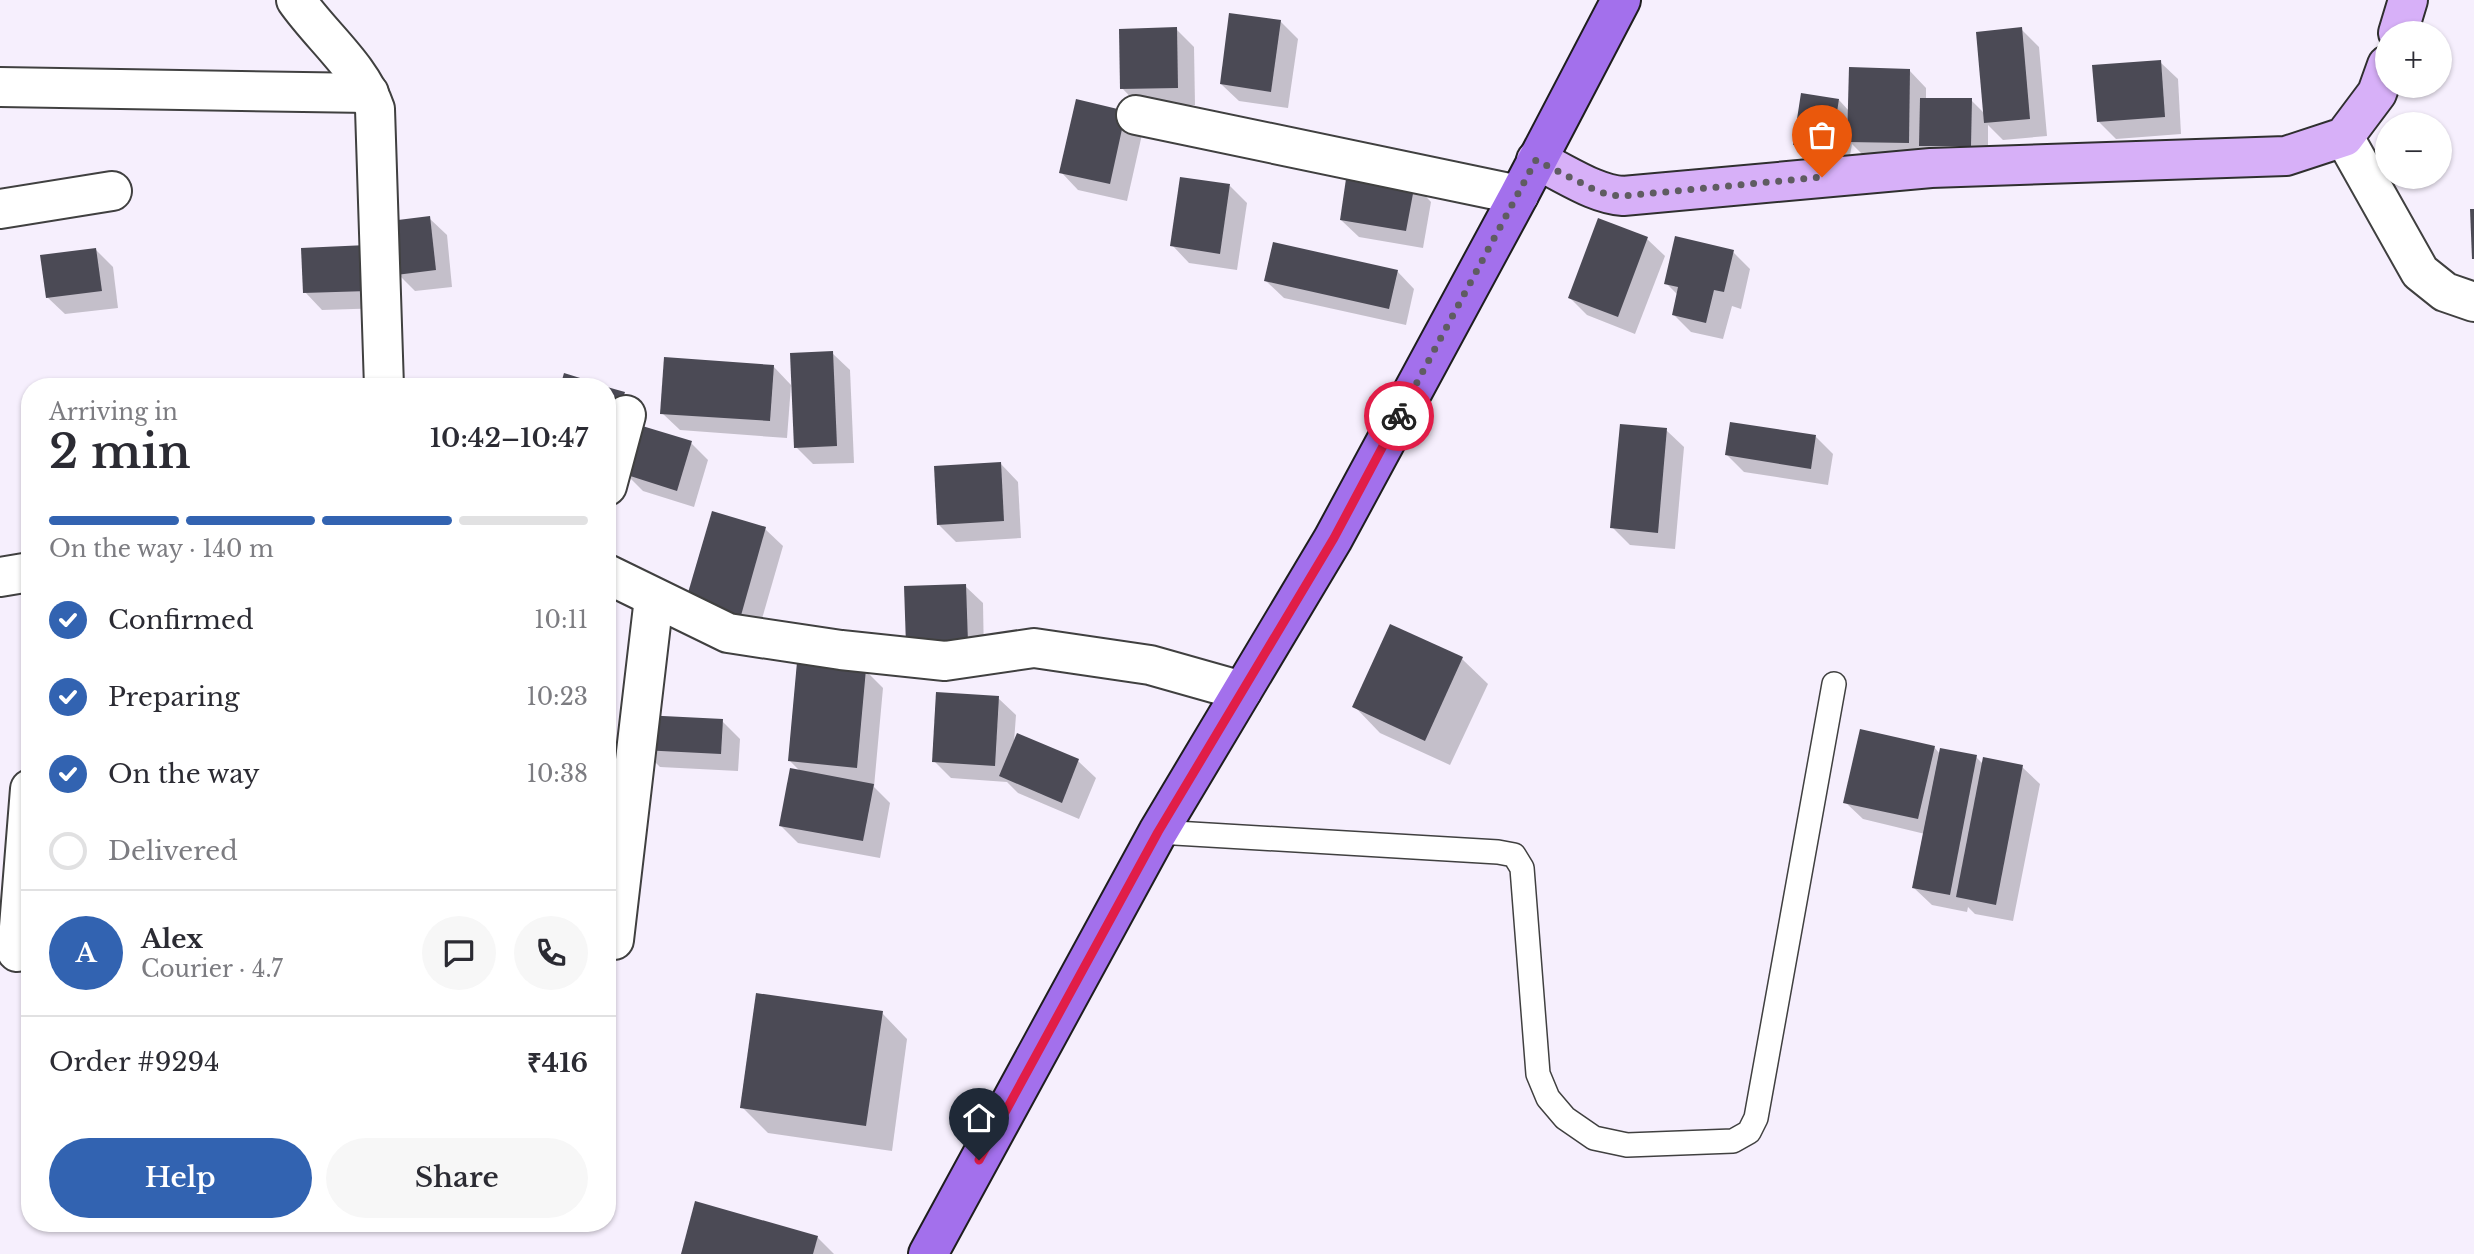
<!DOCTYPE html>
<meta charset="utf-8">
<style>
body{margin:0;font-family:"Libre Baskerville",serif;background:#f7f7f7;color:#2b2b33;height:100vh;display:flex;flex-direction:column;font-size:26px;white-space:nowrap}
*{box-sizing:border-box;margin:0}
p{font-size:23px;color:#7c7c81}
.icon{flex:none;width:38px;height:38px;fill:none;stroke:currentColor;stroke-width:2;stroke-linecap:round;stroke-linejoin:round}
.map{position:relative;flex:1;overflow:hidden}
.panel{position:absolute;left:21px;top:378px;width:595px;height:854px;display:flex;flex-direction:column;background:#fff;border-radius:28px;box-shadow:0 2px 5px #0004}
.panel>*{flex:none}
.buttons{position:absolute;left:2375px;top:21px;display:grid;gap:14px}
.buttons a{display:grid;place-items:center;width:77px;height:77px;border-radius:50%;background:#fff;box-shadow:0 2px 5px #0004;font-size:35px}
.pin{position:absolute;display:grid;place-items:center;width:60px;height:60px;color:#fff;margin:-72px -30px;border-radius:50% 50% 50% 0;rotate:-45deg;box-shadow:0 0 7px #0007}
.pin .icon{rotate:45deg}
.courier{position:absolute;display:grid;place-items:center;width:70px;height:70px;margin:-35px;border:5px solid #e11d48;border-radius:50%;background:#fff;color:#222;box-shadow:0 2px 9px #0007}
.headline em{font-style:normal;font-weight:600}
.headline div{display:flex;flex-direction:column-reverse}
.headline{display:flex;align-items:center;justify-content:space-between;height:119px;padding:0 28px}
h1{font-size:46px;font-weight:600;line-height:52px}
.bar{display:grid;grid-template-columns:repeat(4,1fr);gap:10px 7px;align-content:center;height:84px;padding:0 28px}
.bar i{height:9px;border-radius:5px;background:#e1e1e2}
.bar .current{background:#3263b1}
.bar p{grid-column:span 4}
.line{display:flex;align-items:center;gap:18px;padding:0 28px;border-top:2px solid #e1e1e2}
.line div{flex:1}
.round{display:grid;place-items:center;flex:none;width:74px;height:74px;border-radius:37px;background:#f7f7f7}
ol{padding:0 28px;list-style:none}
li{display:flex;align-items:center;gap:21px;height:77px}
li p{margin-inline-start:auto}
li .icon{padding:7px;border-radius:50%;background:#3263b1;color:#fff;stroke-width:4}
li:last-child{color:#7c7c81}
li i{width:38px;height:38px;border:4px solid #e1e1e2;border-radius:50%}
.action{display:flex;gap:14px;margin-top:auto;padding:14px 28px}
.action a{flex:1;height:80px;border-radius:42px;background:#3263b1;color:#fff;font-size:28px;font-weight:600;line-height:80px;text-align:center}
.action a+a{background:#f7f7f7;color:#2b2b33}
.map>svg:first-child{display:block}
.shadow{fill:#0003}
.building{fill:#4b4a55}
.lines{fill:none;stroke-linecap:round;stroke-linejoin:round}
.lane-casing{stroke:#404040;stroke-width:26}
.street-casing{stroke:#404040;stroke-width:42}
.secondary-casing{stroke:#2f2f2f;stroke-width:42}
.primary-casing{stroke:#1e1e1e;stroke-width:42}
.lane{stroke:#fff;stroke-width:23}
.street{stroke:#fff;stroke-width:38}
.secondary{stroke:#d7b0f8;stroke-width:38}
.primary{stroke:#a370ec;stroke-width:38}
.done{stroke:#5f5c61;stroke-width:7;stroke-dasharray:0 12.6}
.route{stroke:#e11d48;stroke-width:9}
</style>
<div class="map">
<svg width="2474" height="1254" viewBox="0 0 2474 1254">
<rect width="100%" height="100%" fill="#f6effd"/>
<g class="shadow">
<path d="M 1280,21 L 1298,39 L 1288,108 L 1239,101 L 1221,84 Z"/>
<path d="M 1176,29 L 1194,47 L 1195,105 L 1139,106 L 1122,88 Z"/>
<path d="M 2021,29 L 2039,47 L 2047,136 L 2003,140 L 1988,125 L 1988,163 L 1866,158 L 1852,144 L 1848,167 L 1812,162 L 1795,144 L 1839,100 L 1849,111 L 1909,70 L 1926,88 L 1926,100 L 1971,100 L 1985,114 Z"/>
<path d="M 2160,62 L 2178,79 L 2181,134 L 2116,139 L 2098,121 Z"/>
<path d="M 1077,101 L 1143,130 L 1127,201 L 1078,190 L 1061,172 Z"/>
<path d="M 1414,184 L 1431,202 L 1423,248 L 1359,237 L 1341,220 Z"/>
<path d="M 1230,186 L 1247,203 L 1237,270 L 1189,263 L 1172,245 Z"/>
<path d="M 429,218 L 447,235 L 452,287 L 415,291 L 398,274 Z"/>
<path d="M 1599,220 L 1647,239 L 1665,256 L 1635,334 L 1587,315 L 1570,298 Z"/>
<path d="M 366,247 L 385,308 L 322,310 L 305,292 Z"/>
<path d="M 96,250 L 113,267 L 118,308 L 65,314 L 47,297 Z"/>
<path d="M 1733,252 L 1750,269 L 1741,309 L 1732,306 L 1723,339 L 1691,332 L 1673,314 L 1678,295 L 1666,283 Z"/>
<path d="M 1397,271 L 1414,289 L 1406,325 L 1284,298 L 1266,281 Z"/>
<path d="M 832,353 L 850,370 L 854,463 L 813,464 L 796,447 Z"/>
<path d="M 773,366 L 791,385 L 787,438 L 680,430 L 662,413 Z"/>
<path d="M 1666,430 L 1684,447 L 1675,549 L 1630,545 L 1612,527 Z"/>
<path d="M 1816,437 L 1833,454 L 1828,485 L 1744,472 L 1727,455 Z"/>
<path d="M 691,443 L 708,460 L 694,507 L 643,491 L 626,474 Z"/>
<path d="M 1001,464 L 1018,482 L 1021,538 L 956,542 L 938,524 Z"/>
<path d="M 765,529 L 783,546 L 757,636 L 704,620 Z"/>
<path d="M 965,586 L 983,603 L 984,659 L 926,661 Z"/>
<path d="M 1462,659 L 1488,684 L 1450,765 L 1380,733 L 1355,707 Z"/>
<path d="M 865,670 L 883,688 L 874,787 L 890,803 L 880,858 L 798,843 L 781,826 L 801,772 L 790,761 Z"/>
<path d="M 998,698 L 1016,715 L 1014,742 L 1017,735 L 1078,761 L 1096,778 L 1079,819 L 1018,793 L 1007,782 L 951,778 L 934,761 Z"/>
<path d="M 722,721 L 740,739 L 738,771 L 660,767 L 643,750 Z"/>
<path d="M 1934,747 L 1940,754 L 1976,757 L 1983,764 L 2022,767 L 2040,784 L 2013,921 L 1975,914 L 1968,907 L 1967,912 L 1932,905 L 1914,888 L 1925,834 L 1863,819 L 1845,802 Z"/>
<path d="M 882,1013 L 907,1039 L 892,1151 L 768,1133 L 742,1107 Z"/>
<path d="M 817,1237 L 834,1254 L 683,1254 Z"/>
</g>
<g class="building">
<path d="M 1229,13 L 1281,20 L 1271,92 L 1220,84 Z"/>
<path d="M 1177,27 L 1178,88 L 1120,89 L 1119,29 Z"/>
<path d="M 2022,27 L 2030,119 L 1984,123 L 1976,32 Z"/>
<path d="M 2161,60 L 2165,117 L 2097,122 L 2092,65 Z"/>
<path d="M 1849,67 L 1910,69 L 1909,143 L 1847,142 Z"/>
<path d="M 1801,93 L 1839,99 L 1831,151 L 1793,145 Z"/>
<path d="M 1920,98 L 1972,98 L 1971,146 L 1919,146 Z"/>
<path d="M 1076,99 L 1126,111 L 1110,184 L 1059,173 Z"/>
<path d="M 1347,172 L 1415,183 L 1406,231 L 1340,220 Z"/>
<path d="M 1180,177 L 1230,184 L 1220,254 L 1170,246 Z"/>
<path d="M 2470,209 L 2474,209 L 2474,259 L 2472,259 Z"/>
<path d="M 430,216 L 436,270 L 396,275 L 390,221 Z"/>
<path d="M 1598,218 L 1648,237 L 1618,317 L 1568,298 Z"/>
<path d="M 1675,236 L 1734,250 L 1724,292 L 1714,290 L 1706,323 L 1672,315 L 1678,287 L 1664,284 Z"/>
<path d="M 1273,242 L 1398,270 L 1389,309 L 1264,281 Z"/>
<path d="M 367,245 L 368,291 L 303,293 L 301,248 Z"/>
<path d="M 96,248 L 102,291 L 46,298 L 40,255 Z"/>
<path d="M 833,351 L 837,446 L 794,448 L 790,353 Z"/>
<path d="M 664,357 L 774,365 L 770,421 L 660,414 Z"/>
<path d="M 564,373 L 606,386 L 606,387 L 560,387 Z"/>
<path d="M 607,387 L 625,392 L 608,446 L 607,446 Z"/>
<path d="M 1730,422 L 1816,435 L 1811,469 L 1725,455 Z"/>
<path d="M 1620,424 L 1667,428 L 1658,533 L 1610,528 Z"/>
<path d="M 639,425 L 692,441 L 677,491 L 624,474 Z"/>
<path d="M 1001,462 L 1004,521 L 937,525 L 934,466 Z"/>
<path d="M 712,511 L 766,527 L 740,619 L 685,603 Z"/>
<path d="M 966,584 L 968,643 L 906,645 L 904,586 Z"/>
<path d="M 1390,624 L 1463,657 L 1425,741 L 1352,707 Z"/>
<path d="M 797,662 L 866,669 L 857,768 L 788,761 Z"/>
<path d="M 936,692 L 999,696 L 995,766 L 932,762 Z"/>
<path d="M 643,715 L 723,719 L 721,754 L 641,750 Z"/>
<path d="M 1860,729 L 1935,746 L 1918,819 L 1843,803 Z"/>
<path d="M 1017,733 L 1079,759 L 1062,803 L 999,776 Z"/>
<path d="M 1940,748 L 1977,755 L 1950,895 L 1912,888 Z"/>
<path d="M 1983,757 L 2023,765 L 1996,905 L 1956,897 Z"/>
<path d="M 790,768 L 874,784 L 863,841 L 779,826 Z"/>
<path d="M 607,778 L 615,779 L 609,828 L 607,828 Z"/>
<path d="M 756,993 L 883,1011 L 866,1126 L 740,1108 Z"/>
<path d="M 695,1201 L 818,1236 L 813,1254 L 681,1254 Z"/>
</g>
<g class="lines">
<g class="lane-casing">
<path id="lane" d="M 1158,832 L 1498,852 L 1514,855 L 1522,868 L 1538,1074 L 1548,1098 L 1565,1118 L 1594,1138 L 1627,1145 L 1733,1141 L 1749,1132 L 1756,1118 L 1834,684"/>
</g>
<g class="street-casing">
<g id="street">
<path d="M 296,0 C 321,36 361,67 375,109 L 384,387"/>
<path d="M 0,87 L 369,93"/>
<path d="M 1136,115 L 1519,195"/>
<path d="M 2344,137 L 2420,272 L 2445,292 L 2474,302"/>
<path d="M 0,209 L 112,191"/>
<path d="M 607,486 L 626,415"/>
<path d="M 607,574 L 728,633 L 841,650 L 945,661 L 1034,648 L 1150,665 L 1242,691"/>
<path d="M 0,577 L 30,572"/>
<path d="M 614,940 L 654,598"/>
<path d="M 17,952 L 30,789"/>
</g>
</g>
<g class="secondary-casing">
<g id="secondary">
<path d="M 2398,33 L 2408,0"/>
<path d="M 1536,160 C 1564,172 1593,194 1623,196 L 1931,168 L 2286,156 L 2344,137 L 2377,93 L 2387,65"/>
</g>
</g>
<g class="primary-casing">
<path id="primary" d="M 928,1254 L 1158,832 L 1333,539 L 1519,195 L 1621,0"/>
</g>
<use href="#lane" class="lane"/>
<use href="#street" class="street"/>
<use href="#secondary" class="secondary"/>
<use href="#primary" class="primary"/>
</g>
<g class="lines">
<path class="done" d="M 1399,416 L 1536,160 L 1593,189 L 1609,195 L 1623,196 L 1822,177"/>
<path class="route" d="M 979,1160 L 1158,832 L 1334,538 L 1399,416"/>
</g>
</svg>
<div class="buttons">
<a>+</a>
<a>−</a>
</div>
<div class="pin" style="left:1822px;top:177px;background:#ea580c"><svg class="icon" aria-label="bag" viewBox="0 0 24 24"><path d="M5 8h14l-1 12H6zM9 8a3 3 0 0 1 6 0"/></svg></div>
<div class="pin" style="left:979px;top:1160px;background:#1f2937"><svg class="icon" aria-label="home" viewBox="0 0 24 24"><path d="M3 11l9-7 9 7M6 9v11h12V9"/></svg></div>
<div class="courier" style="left:1399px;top:416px"><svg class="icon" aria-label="bike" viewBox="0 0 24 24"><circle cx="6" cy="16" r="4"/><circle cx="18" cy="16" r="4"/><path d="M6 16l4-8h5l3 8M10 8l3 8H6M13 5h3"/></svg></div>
<section class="panel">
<div class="headline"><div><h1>2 min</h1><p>Arriving in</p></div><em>10:42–10:47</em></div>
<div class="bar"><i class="current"></i><i class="current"></i><i class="current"></i><i></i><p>On the way · 140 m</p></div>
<ol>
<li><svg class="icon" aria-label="check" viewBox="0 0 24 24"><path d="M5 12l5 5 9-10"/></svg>Confirmed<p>10:11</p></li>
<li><svg class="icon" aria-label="check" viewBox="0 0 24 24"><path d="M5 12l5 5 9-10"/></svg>Preparing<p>10:23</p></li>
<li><svg class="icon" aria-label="check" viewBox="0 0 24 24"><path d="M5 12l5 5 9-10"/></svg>On the way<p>10:38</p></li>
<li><i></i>Delivered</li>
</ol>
<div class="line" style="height:126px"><b class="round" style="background:#3263b1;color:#fff">A</b><div><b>Alex</b><p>Courier · 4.7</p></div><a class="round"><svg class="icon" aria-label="chat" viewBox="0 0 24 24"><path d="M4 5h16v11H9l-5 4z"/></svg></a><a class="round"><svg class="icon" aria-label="phone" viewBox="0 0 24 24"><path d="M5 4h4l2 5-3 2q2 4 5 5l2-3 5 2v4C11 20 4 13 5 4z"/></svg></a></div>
<div class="line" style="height:91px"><div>Order #9294</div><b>₹416</b></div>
<div class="action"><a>Help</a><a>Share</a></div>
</section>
</div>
